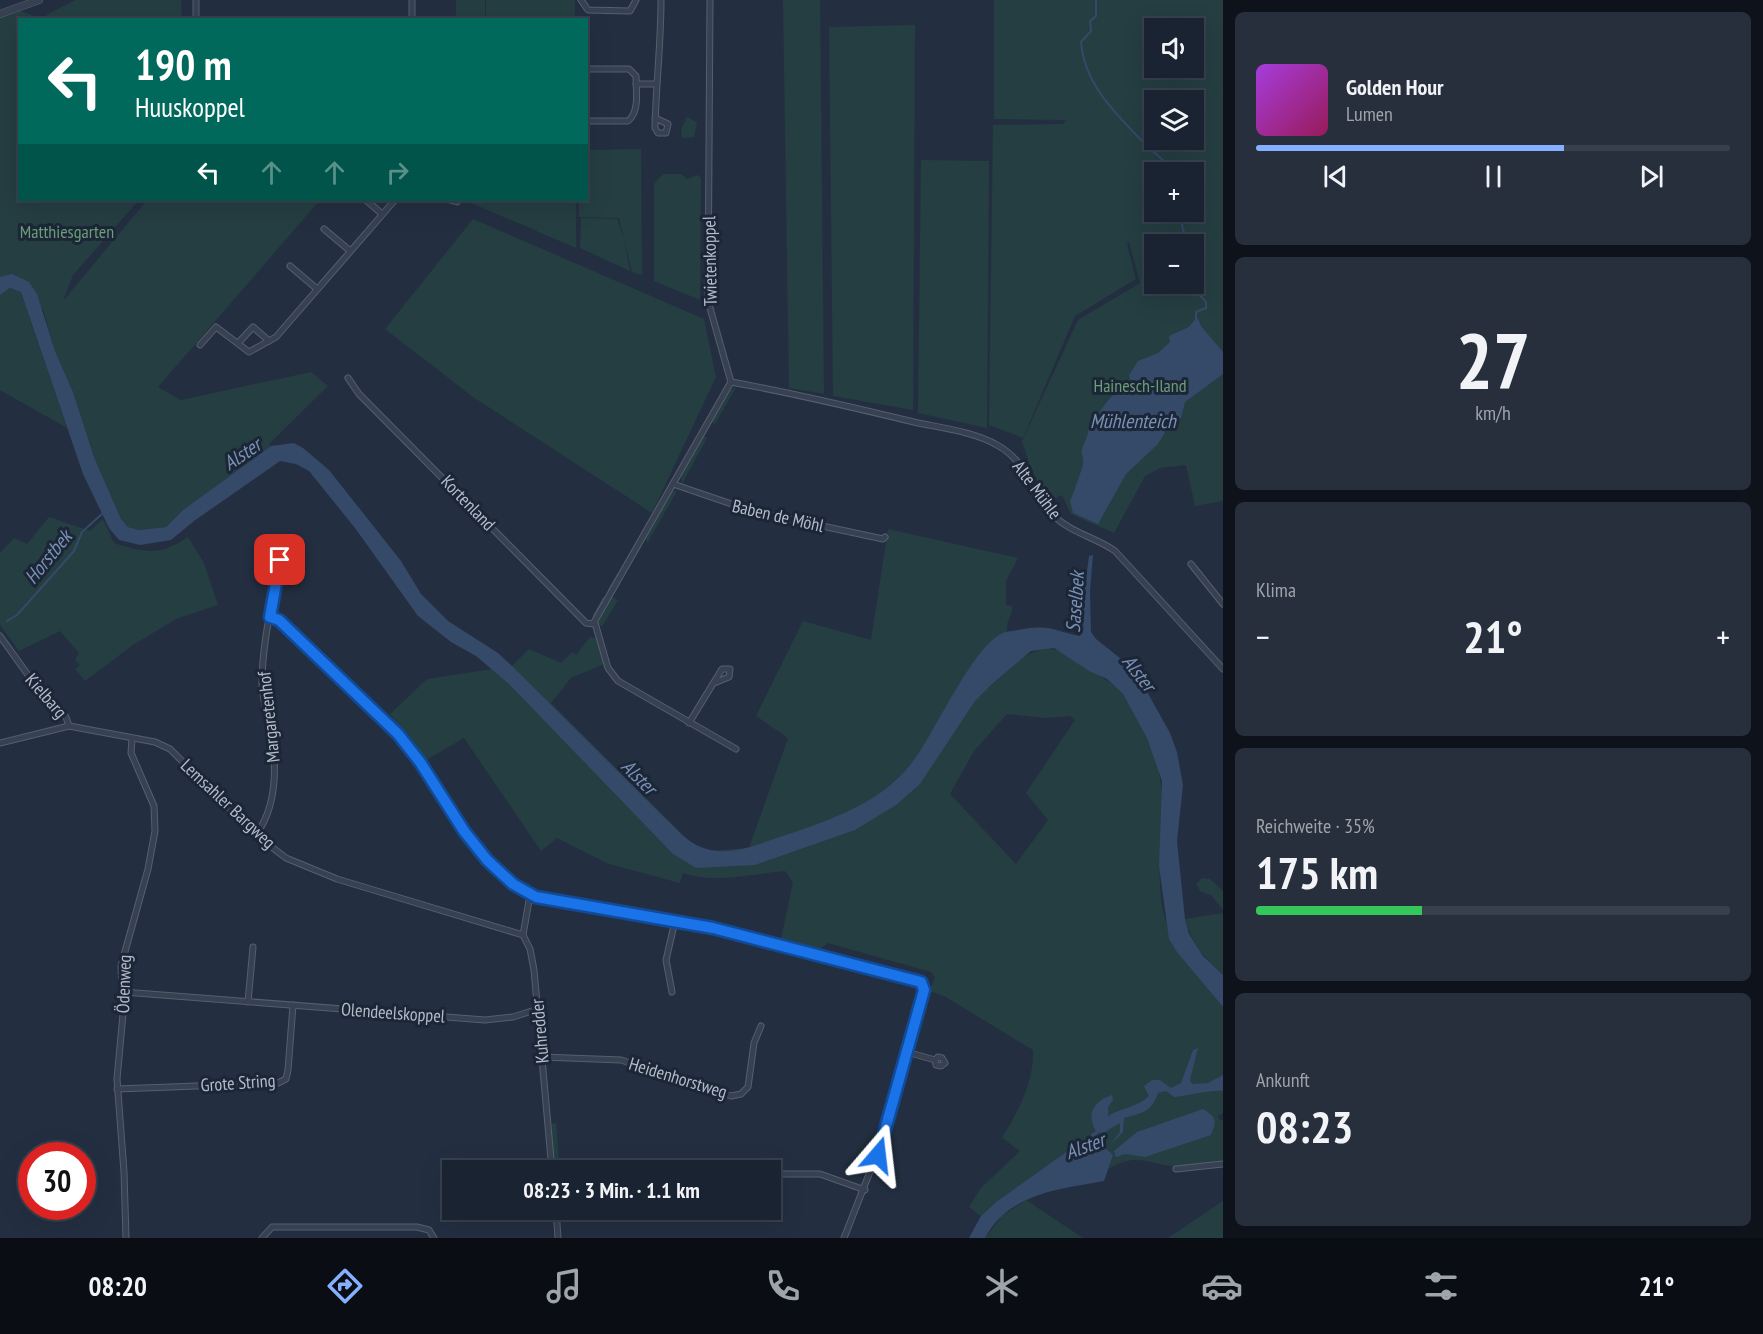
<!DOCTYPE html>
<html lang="de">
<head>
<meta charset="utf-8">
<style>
  body { margin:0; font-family:"PT Sans Narrow",sans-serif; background:#272f3d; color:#f1f3f6; height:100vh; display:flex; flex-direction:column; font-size:22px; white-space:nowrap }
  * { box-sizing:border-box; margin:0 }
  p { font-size:20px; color:#9fa4ab }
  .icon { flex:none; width:33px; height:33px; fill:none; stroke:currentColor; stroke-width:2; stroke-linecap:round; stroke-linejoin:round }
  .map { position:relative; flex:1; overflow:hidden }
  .panel { display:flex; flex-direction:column; gap:12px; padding:12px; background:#0e131b; width:540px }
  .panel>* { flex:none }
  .top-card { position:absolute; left:18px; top:18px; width:570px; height:183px; border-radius:0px; box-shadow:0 6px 24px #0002,0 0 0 2px #38404d; background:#00695c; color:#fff; overflow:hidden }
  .buttons { position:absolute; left:1144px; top:18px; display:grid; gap:12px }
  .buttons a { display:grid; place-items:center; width:60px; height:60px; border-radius:0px; background:#1a2331; box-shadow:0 6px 24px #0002,0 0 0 2px #38404d; font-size:30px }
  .speed { position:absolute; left:18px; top:1142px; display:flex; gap:12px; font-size:30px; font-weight:700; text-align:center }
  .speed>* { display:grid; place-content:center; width:78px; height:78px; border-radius:50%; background:#1a2331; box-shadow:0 6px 24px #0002,0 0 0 2px #38404d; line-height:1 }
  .speed .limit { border:9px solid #d22; background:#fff; color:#111 }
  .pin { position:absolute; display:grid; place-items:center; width:51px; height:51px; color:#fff; margin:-26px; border-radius:12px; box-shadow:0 3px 9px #0006 }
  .me { position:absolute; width:66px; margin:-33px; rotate:17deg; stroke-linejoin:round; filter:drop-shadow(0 0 4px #0008) }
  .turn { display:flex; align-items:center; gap:21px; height:126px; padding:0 18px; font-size:27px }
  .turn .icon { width:78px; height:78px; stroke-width:2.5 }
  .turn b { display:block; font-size:42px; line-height:51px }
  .lanes { display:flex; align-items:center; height:57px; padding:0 18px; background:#0003; justify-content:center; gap:30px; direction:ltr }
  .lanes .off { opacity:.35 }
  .big { font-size:45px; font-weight:800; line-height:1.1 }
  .panel .card { flex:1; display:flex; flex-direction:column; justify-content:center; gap:9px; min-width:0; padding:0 21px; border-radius:9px; background:#272f3d }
  .panel .dial { align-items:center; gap:0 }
  .dial b { font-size:78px; line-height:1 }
  .song { display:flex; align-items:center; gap:18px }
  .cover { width:72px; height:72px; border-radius:9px; background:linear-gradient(135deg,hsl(280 70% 55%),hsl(330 70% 35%)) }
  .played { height:6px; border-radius:3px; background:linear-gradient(90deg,#85b0ff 65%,#38404d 65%) }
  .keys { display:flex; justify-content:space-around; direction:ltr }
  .heat { display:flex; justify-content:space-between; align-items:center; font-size:33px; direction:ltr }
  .charge { height:9px; border-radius:4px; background:linear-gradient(90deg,#34c759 35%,#38404d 0) }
  .trip { position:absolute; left:442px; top:1160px; width:339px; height:60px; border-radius:0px; background:#1a2331; box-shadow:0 6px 24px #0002,0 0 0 2px #38404d; font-weight:800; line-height:60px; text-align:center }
  .tab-bar { display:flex; height:96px; justify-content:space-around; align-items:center; background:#0a0e14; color:#9fa4ab }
  .tab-bar .icon { width:42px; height:42px }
  .tab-bar .selected { color:#85b0ff }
  .tab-bar b { font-size:27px; color:#f1f3f6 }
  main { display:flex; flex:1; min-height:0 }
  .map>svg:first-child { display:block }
  .green { fill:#253e42; fill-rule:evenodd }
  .water { fill:#354969 }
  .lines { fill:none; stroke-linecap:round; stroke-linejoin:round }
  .stream { stroke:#354969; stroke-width:2 }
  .minor-casing { stroke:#555f6e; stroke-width:7 }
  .tertiary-casing { stroke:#555f6e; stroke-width:8 }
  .minor { stroke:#374151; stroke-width:5 }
  .tertiary { stroke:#374151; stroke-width:7 }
  .route-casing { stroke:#114b97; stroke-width:15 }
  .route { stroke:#1a73e8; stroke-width:10 }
  .labels { text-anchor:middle; stroke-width:6; stroke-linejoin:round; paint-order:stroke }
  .park-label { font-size:18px; fill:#699e77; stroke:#1c2636 }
  .street-label { font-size:18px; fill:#b4bccb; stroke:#1c2636 }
  .water-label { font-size:20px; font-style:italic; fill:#7991b5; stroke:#1c2636 }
</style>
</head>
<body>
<main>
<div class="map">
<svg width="1223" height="1238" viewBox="0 0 1223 1238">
  <rect width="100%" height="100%" fill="#232f41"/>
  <g class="green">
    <path d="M75 0H181L182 19 56 20 46 15Z"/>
    <rect x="456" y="0" width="29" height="19"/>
    <rect x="486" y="0" width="89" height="19"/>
    <path d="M783 0H820L824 394 789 388Z"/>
    <path d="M994 0H1223V501L1195 506 1186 465 1160 468 1145 476 1114 533 1071 514 1062 495 1048 502 1030 466 1022 441 1078 320 1140 283 1129 242 1127 244 1136 279 1075 316 1023 438 989 425 993 125 1063 124 1066 120 994 119ZM1155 28H1194V68H1155ZM1155 100H1194V140H1155ZM1155 172H1194V212H1155ZM1155 244H1194V284H1155Z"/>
    <path d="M19 10 41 19 20 20V200H139L73 275 63 301 147 200H320L158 387 181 400 311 372 328 386 269 444 271 446 183 510 166 527 139 530 128 527 121 519 94 457 73 392 55 351 43 309 0 277V17Z"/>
    <path d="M915 25 913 410 833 396 829 27Z"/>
    <path d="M687 117 697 122 694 137 682 138 681 129Z"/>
    <path d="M641 149 642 275 632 272 619 218 579 217V200H586L587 150Z"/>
    <path d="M921 160 989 161 987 428 918 413Z"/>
    <path d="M663 174H681L687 179 698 175 701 178 700 300 654 281V184Z"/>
    <path d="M464 200H576V248Z"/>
    <path d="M581 218 617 219 624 239 630 271 580 248Z"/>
    <path d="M473 219 704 319 716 377 652 513 473 397 385 329Z"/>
    <path d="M10 288 21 292 67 428 0 390V295Z"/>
    <path d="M736 387 715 424 712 422 730 391Z"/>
    <path d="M704 436 707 438 682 484 681 475Z"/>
    <path d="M673 491H677L648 542 644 539Z"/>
    <path d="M49 517 90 531 103 519 114 543C145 553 160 556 188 537L204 563 218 605 176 619 133 645 85 681 75 669 80 665 75 660 79 653 60 631 19 651 0 625V553L14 538 27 544Z"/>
    <path d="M888 529 1018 558 1006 581V605L1012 606C1013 614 1008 618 1007 626 1006 636 1015 650 1019 659 1052 642 1058 648 1088 668 1099 676 1110 681 1121 692 1141 713 1162 767 1162 796 1163 836 1155 876 1164 915 1169 937 1207 989 1223 1007V1113L1218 1116 1220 1120H1223V1161C1209 1165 1191 1169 1176 1167 1149 1164 1135 1152 1109 1169L1111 1159 1061 1157 996 1202 981 1216 969 1207 981 1188 1020 1151 1002 1138C1018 1111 1034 1083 1033 1050L944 996 929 991 935 978 931 972 828 943 820 949 781 939 793 882 785 871C752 874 714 884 683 873L680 883 609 864 557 838 541 851 464 738 426 760 390 714 427 679 512 666 529 649 561 663 572 652 576 655 590 637 596 638 604 664 571 678 551 703 694 846 707 851 749 848 788 738 756 716 803 621 871 640ZM1007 714 1047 718 1070 716 1075 720 1026 793 1048 820 1016 864 950 794 974 751Z"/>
    <path d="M612 597 618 600 603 625 599 626 598 621Z"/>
    <path d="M1202 878 1210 879 1223 891V910L1211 895 1201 892 1196 884Z"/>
    <path d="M1223 913V975C1205 958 1191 943 1185 919Z"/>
    <path d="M541 1020H546L550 1054 544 1047Z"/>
    <path d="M556 1123 559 1160H554L551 1124Z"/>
    <path d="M1026 1200 1083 1238H985L1002 1216Z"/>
    <path d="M1223 1201V1238H1168Z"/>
  </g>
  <g class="water">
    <path d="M12 274 29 282 37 294 55 351 73 392 94 457 121 519 128 527 139 530 166 527 183 510 271 446 294 443 303 448 329 470 401 561 421 594 448 621 498 653 512 666 681 834C710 861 740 851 774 839 823 822 877 807 911 764 934 735 971 649 1001 634 1006 631 1013 631 1018 630 1050 624 1051 630 1080 636 1079 609 1086 583 1089 556L1093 555 1090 591 1091 632 1096 639 1135 670 1170 733 1177 752 1183 785 1177 841 1185 919 1189 934 1203 956 1223 975V1007L1177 952 1169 939 1159 866 1162 781 1147 738 1123 694 1107 679 1089 671 1054 648 1031 651 993 683 975 701 920 784 896 805 855 830 755 865 696 868 673 854 509 684 476 656 451 642 418 616 355 528 309 471 296 464 280 461 194 521 171 540 140 545 119 540 109 528 83 474 21 292 10 288 0 295V277Z"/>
    <path d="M1197 317 1201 326 1223 352V374L1185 402 1181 418 1167 429 1158 444 1126 474 1098 524 1073 513 1070 501C1072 498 1082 469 1083 464 1084 459 1081 454 1082 450 1084 441 1090 435 1088 426 1103 414 1105 393 1128 388L1131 383 1129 375 1138 361 1158 353 1170 342 1169 336 1189 327Z"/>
    <path d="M1198 1048 1190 1080 1192 1084 1208 1083 1223 1075V1091C1216 1089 1184 1096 1174 1097L1166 1091 1158 1093C1152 1112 1142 1113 1124 1118L1123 1132 1110 1145 1120 1132V1123L1105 1132 1098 1133 1094 1138 1113 1155 1104 1181C1060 1189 1009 1193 985 1238H969L981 1216 996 1202 1096 1131C1086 1115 1093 1101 1112 1095L1113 1100 1108 1107V1116C1121 1108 1138 1107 1149 1096L1144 1086 1152 1080H1160L1171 1088 1181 1083 1193 1050Z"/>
    <path d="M1203 1109C1217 1118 1217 1120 1211 1135L1145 1157 1125 1154 1116 1157 1114 1151 1137 1132Z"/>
  </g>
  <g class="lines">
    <g class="stream">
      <path d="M1096 0V16L1090 21 1091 31 1081 42C1084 85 1118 116 1147 146 1159 158 1162 156 1172 172"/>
      <path d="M1180 212 1183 230 1189 244"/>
      <path d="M1194 284 1196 291 1206 302V308L1196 312V319"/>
      <path d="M609 590 619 573"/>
      <path d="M594 616 604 598"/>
      <path d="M7 621 17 615 74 551 82 532 103 513"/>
    </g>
    <defs>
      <g id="minor">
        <path d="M581 0 588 10 630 11 636 0"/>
        <path d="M196 20V0"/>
        <path d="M412 20V0"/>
        <path d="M586 69H629L636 76C636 90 640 112 628 121H586"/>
        <path d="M636 84H655"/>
        <path d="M655 118 668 124 666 133H658L655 128C656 84 661 44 661 0"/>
        <path d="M366 200 382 214"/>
        <path d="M450 200 457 202"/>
        <path d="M324 229 349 250"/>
        <path d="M290 266 317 289"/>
        <path d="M239 342 253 327 269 341"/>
        <path d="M200 345 216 327 249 352 276 337 395 200"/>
        <path d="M348 378 359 394 586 623 593 624 731 382 708 301 710 0"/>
        <path d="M731 382C794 393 856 408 918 423 943 428 975 432 997 445 1028 462 1031 492 1053 515 1071 533 1095 537 1115 551L1223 669"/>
        <path d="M673 484 752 511 883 539 885 537"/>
        <path d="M1191 564 1223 604"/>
        <path d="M270 617 279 620 398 734 464 831 487 860 513 884 536 897 713 928 921 982 924 990 882 1141 844 1238"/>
        <path d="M595 623 608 668 618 681 736 749"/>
        <path d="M0 636 41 693 66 717 69 726"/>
        <path d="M689 723 722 669H730L729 677 714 683"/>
        <path d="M0 743 69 726 155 742 170 749 256 835 286 858 337 879 523 935"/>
        <path d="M256 835C279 803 277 761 269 724 267 711 262 696 262 683 262 642 273 600 280 560"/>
        <path d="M530 895 523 935 530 949 534 970 552 1170"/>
        <path d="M123 992 485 1020 513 1017 538 1009"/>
        <path d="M672 992 666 960 675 921"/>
        <path d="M248 1002 253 947"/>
        <path d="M907 1052 935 1060 936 1065 941 1066 945 1063 942 1058 938 1057 935 1060"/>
        <path d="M542 1057 621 1060 731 1096 741 1094 748 1087 754 1043 761 1026"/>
        <path d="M117 1089 278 1083 286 1079 288 1070 293 1005"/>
        <path d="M1176 1169 1223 1164"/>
        <path d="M771 1174H820L865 1190"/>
        <path d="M771 1183 780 1174"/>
        <path d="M556 1209 558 1238"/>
        <path d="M126 1238 124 1172 117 1079 123 1014 121 966 148 869 155 831 154 806 131 753 132 739"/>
        <path d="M262 1238 272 1227H417L429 1230 434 1238"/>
      </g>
      <path id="tertiary" d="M0 14 39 0"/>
    </defs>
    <use href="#minor" class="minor-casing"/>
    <use href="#tertiary" class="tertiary-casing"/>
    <use href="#minor" class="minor"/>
    <use href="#tertiary" class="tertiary"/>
  </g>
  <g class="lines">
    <defs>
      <path id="route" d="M280 560 270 617 279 620 398 734 420 762 464 831 487 860 513 884 536 897 713 928 921 982 924 990 878 1155"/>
    </defs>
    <use href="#route" class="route-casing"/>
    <use href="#route" class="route"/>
  </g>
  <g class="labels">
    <g class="park-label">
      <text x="67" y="238">Matthiesgarten</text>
      <text x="1140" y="392">Hainesch-Iland</text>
    </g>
    <g class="street-label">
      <text transform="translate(710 261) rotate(-91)" y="6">Twietenkoppel</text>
      <text transform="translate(1037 490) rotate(53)" y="6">Alte Mühle</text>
      <text transform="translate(468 503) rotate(46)" y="6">Kortenland</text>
      <text transform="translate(778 516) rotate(13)" y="6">Baben de Möhl</text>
      <text transform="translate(46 696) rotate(49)" y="6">Kielbarg</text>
      <text transform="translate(269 717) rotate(-96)" y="6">Margaretenhof</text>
      <text transform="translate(228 804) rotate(43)" y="6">Lemsahler Bargweg</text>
      <text transform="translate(124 984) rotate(-88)" y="6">Ödenweg</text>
      <text transform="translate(393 1013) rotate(4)" y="6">Olendeelskoppel</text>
      <text transform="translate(540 1031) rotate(-95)" y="6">Kuhredder</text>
      <text transform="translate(678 1078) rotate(17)" y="6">Heidenhorstweg</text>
      <text transform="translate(238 1083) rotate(-4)" y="6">Grote String</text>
    </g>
    <g class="water-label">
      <text x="1133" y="428">Mühlenteich</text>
      <text transform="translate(242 454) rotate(-34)" y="7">Alster</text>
      <text transform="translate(48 557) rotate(-51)" y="7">Horstbek</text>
      <text transform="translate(1075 602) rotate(-86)" y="7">Saselbek</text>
      <text transform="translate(1139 673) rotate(52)" y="7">Alster</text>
      <text transform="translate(639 777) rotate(45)" y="7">Alster</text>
      <text transform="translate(1085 1146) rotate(-20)" y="7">Alster</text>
    </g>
  </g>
</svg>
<div class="buttons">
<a><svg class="icon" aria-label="sound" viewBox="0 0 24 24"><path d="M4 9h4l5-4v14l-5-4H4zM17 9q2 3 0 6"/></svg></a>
<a><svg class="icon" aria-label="layers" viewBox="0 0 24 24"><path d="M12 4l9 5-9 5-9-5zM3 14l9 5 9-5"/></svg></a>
<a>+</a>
<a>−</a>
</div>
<div class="speed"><div class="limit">30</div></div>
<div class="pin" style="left:280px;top:560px;background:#d93025"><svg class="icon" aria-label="arrive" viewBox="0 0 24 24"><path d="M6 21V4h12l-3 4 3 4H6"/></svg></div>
<svg class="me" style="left:878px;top:1155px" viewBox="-20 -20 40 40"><path d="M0-17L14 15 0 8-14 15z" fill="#1a73e8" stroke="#fff" stroke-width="4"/></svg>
<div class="trip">08:23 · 3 Min. · 1.1 km</div>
<div class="top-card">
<div class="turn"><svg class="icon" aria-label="left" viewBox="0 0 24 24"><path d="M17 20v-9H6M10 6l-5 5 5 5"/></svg><div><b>190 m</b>Huuskoppel</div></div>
<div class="lanes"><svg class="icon" aria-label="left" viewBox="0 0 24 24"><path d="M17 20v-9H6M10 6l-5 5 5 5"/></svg><svg class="icon off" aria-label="ahead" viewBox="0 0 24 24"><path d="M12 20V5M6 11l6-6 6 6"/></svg><svg class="icon off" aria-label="ahead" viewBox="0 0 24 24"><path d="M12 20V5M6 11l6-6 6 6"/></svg><svg class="icon off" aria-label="right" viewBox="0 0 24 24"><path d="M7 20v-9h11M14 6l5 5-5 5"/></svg></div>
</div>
</div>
<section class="panel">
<div class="card">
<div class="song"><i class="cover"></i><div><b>Golden Hour</b><p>Lumen</p></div></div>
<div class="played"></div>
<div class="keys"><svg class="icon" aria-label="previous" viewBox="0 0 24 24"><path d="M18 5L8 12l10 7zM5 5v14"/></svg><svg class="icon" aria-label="pause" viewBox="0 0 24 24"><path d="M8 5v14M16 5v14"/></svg><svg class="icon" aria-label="next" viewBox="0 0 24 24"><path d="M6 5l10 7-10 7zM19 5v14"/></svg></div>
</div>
<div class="card dial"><b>27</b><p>km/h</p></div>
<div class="card"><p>Klima</p>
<div class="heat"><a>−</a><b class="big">21°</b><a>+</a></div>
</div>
<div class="card"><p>Reichweite · 35%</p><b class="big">175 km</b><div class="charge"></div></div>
<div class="card"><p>Ankunft</p><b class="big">08:23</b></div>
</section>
</main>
<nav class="tab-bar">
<b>08:20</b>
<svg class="icon selected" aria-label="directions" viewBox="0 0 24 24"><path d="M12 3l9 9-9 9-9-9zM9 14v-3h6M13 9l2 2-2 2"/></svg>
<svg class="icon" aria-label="music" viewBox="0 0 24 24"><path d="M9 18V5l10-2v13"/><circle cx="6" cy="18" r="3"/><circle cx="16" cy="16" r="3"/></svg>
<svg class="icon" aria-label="phone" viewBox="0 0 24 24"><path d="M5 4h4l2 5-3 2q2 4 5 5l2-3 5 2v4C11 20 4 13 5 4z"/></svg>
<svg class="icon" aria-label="climate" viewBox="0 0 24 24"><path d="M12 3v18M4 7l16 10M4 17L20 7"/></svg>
<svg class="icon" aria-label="car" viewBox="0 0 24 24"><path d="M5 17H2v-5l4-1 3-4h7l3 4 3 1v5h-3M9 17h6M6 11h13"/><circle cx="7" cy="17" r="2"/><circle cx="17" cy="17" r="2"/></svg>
<svg class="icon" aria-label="filters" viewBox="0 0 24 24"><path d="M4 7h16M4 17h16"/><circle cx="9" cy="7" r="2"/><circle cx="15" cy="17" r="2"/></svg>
<b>21°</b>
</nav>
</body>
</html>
